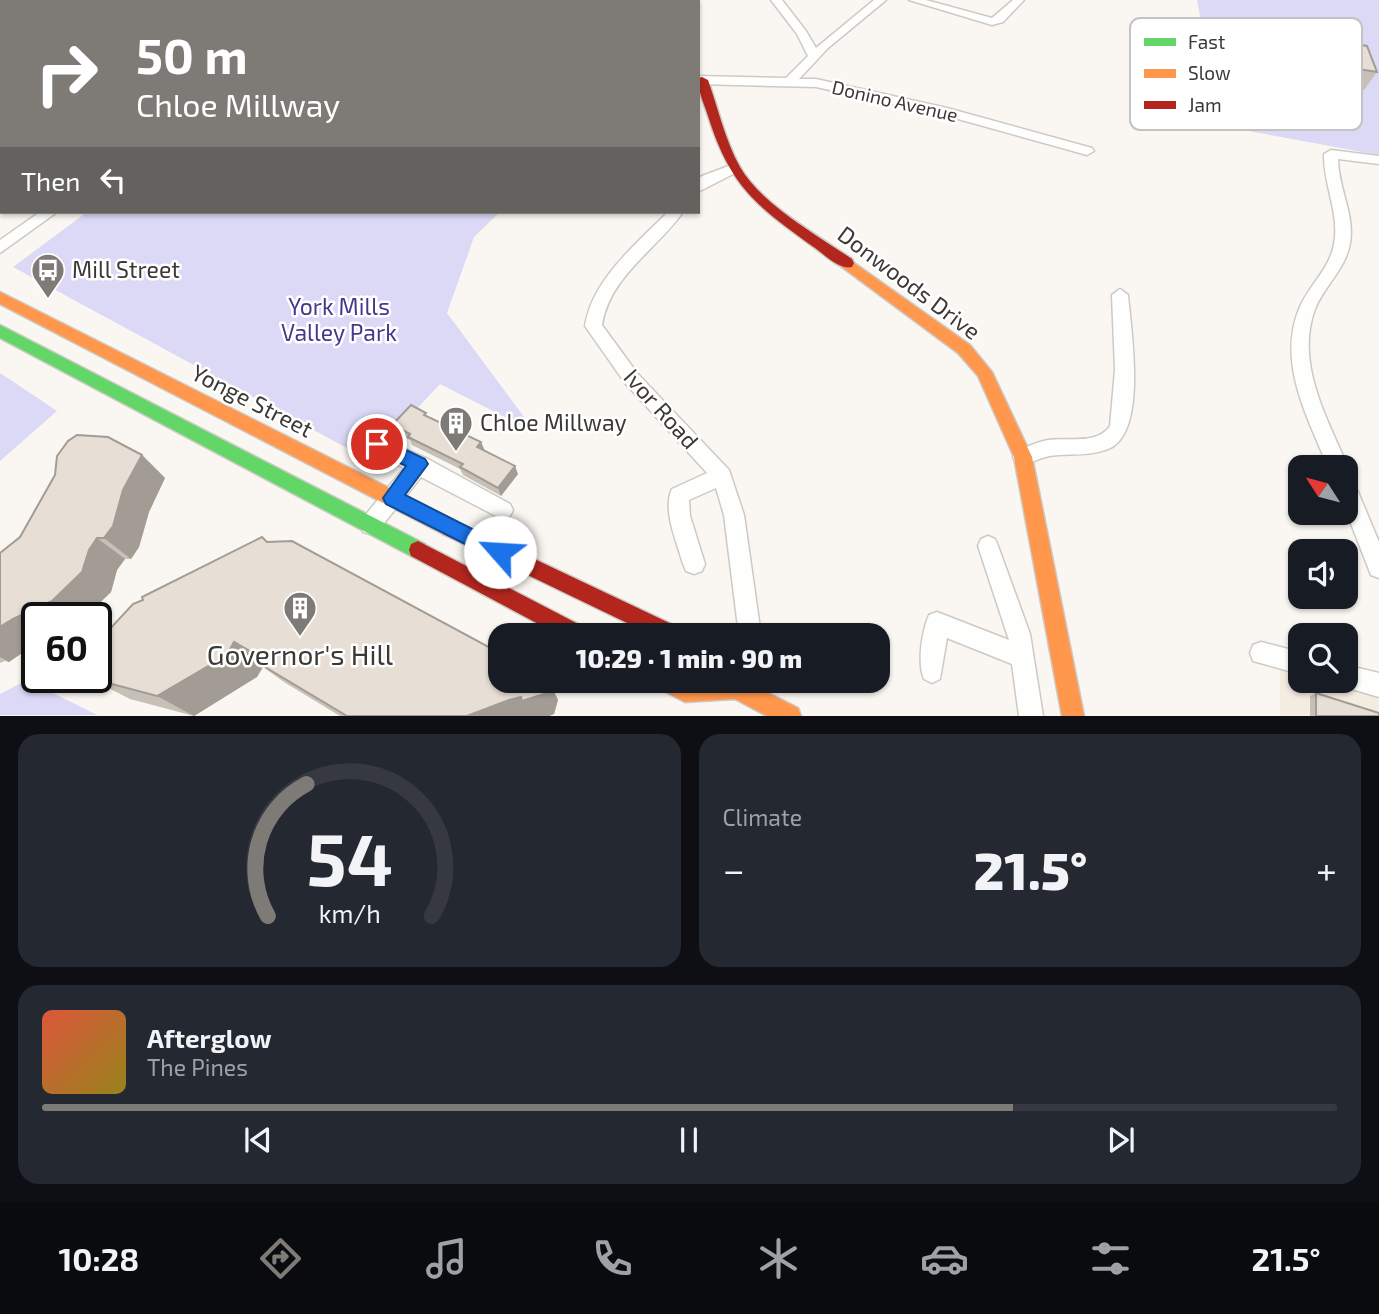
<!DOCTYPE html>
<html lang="en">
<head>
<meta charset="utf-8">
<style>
  body { margin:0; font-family:"Exo 2",sans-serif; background:#242831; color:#f1f3f6; height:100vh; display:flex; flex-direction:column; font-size:26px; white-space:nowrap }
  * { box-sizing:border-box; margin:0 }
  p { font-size:23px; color:#9ea1a6 }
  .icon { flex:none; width:38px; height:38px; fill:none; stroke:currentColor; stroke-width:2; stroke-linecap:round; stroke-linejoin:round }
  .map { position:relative; height:716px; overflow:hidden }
  .panel { display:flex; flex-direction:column; gap:18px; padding:18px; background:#0d0f14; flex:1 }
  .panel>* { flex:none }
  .top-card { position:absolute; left:0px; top:0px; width:700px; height:214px; box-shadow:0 2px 5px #0004; background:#7e7b77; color:#fff; overflow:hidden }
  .needle { width:46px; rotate:306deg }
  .fabs { position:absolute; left:1288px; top:455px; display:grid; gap:14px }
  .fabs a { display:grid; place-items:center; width:70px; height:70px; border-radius:14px; background:#171b24; box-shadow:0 2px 5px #0004; font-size:35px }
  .speed { position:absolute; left:21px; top:602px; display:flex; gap:14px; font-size:35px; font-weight:700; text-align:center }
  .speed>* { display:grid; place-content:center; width:91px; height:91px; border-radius:50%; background:#171b24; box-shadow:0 2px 5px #0004; line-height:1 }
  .speed .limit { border:4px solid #111; border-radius:10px; background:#fff; color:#111 }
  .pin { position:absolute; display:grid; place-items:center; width:60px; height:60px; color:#fff; margin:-30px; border:4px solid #fff; border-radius:50%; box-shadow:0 2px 7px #0007 }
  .me { position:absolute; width:77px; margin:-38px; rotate:296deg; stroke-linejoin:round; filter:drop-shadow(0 0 5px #0008) }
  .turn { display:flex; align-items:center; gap:24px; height:147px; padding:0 21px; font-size:32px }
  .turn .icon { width:91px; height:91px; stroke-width:2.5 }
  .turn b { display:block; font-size:49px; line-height:60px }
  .then { display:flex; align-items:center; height:66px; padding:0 21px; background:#0003; gap:14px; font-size:26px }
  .big { font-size:52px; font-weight:800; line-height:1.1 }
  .panel .tile { flex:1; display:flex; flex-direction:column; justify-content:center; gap:10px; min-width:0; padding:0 24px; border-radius:21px; background:#242831 }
  .panel .dial { align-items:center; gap:0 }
  .dial svg { height:182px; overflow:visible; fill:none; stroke:#363941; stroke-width:7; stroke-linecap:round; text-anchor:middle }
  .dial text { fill:#f1f3f6; stroke:none }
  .song { display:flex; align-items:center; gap:21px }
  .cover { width:84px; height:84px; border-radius:10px; background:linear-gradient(135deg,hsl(10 70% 55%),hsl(50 70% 35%)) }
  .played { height:7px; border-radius:4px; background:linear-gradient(90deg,#7e7b77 75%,#363941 75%) }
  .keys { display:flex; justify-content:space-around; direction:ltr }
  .heat { display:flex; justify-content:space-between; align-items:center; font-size:38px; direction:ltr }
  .panel .tiles { flex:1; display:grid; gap:18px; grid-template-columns:1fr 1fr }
  .tile:last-child { grid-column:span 2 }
  .trip { position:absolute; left:488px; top:623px; width:402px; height:70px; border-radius:21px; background:#171b24; box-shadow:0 2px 5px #0004; font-weight:800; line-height:70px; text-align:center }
  .menu { display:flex; height:112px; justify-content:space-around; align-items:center; background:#090b0e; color:#9ea1a6 }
  .menu .icon { width:49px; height:49px }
  .menu .on { color:#7e7b77 }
  .menu b { font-size:32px; color:#f1f3f6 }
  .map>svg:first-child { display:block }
  .built { fill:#f5ece1 }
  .green { fill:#dbd9f6 }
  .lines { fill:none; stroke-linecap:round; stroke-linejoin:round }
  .river { fill:#bebbec; fill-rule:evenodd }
  .street-casing { stroke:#cdcac6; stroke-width:3 }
  .fast-casing { stroke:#cdcac6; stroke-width:3 }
  .slow-casing { stroke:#cdcac6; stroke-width:3 }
  .jam-casing { stroke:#cdcac6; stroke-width:3 }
  .street { fill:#fefefd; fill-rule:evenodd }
  .fast { fill:#63d668; fill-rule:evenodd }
  .slow { fill:#ff974d; fill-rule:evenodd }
  .jam { fill:#b3261e; fill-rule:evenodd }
  .wall { fill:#c7c0b7 }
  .shaded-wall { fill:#a29c95 }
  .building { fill:#e7dfd5; stroke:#a29c95; stroke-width:2 }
  .route { fill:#1a73e8; stroke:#114b97; stroke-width:2 }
  .labels { text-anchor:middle; stroke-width:5; stroke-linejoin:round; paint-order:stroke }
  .far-street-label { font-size:19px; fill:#3c3835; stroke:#fff }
  .poi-label { font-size:23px; fill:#3c3835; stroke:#fff; text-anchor:start }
  .street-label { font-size:23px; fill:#3c3835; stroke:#fff }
  .park-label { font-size:23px; fill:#45388c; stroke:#fff }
  .near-poi-label { font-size:28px; fill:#3c3835; stroke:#fff }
  .key { fill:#fff; stroke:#c4c3c2; stroke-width:2 }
  .key-label { font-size:19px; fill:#3c3835 }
</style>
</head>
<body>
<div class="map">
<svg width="1379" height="716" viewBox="0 0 1379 716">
  <rect width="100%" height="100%" fill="#faf7f2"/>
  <path class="built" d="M1280 668 1300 673V681H1328L1379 695V715L1280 716Z"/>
  <g class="green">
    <path d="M1197 0H1379V155L1221 126Z"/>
    <path d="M87 212H500L474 237 447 313 536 433 440 384 369 460 13 267Z"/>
    <path d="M0 373 57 411 0 461Z"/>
    <path d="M27 680 97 715H0V694Z"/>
  </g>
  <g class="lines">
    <g class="river">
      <path d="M491 0H512L490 2Z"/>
      <rect x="0" y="40" width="2" height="12"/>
    </g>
    <defs>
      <g id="street">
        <path d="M195 0H208L209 2H196Z"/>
        <path d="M355 0H366L354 2Z"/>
        <path d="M771 0H782L806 31 816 48 874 0H886L828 48 799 79H816L947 108 1092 148 1094 151 1087 155 940 114 816 87 698 84V76L786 78 808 56 797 34Z"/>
        <path d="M909 0H926L992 18 1013 0H1024L1003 22 992 25Z"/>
        <path d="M1331 150 1379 156V164L1338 159C1338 188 1355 214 1350 243 1346 269 1324 286 1315 309 1295 363 1327 418 1348 467L1346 471V467H1328C1308 418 1277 363 1299 309 1308 286 1330 269 1334 244 1340 214 1323 184 1324 154Z"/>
        <path d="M734 164 741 168 739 171 698 192V179L702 176Z"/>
        <path d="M40 212H57L0 253V240Z"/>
        <path d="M668 212H683C657 249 609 277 602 325L637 373 729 470 744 515 761 635H739L724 515 716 488 689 500 690 516 705 564 702 571 694 574 686 571 683 564C677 542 662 510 672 489L707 473 625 383 585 326C592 280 636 244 668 212Z"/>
        <path d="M1120 289 1128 295C1131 330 1148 434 1108 449 1088 457 1069 453 1049 456 1040 458 1031 463 1023 465L1016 463 1013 457 1016 451C1027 447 1037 442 1048 440 1068 437 1097 445 1110 426L1115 370 1112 295Z"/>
        <path d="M377 436 426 458 510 504 513 510 510 516 503 519 496 516 421 477 377 532 370 534 363 532 360 525 363 518 404 468 370 450 367 444 370 438Z"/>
        <path d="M1346 477 1353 480 1379 542V578L1371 575 1346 511Z"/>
        <path d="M988 536 995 539 998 546 1030 634 1043 716H1019L1012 664 947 638 940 679 932 683 924 679C917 663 922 631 929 615L937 612 1009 640 978 546 981 539Z"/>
        <path d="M1261 642 1300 652V674L1253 661 1250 653 1253 645Z"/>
        <path d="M1346 665 1379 673V697L1338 685 1336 681H1346Z"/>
      </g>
      <path id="fast" d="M0 325 425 544 427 550 425 556 418 559 411 556 0 338Z"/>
      <g id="slow">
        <path d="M847 258 970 345 992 372 1032 457 1084 716H1062L1014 457 978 376 958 353 842 267 840 263Z"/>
        <path d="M0 292 457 522 459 528 457 534 450 537 443 534 0 304Z"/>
        <path d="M655 681H745L798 708 801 716H767L735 699 685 702 658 688Z"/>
      </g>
      <g id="jam">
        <path d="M702 77 708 80C718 108 725 140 740 167 761 204 817 235 852 259L854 263 852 267C839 270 825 255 815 248 758 207 731 188 709 119 705 106 698 92 698 78Z"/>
        <path d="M450 519 680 628 683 635H652L443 534 441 528 443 522Z"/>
        <path d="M418 541 586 628 589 635H559L411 556 409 550 411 544Z"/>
      </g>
    </defs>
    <use href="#street" class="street-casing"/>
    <use href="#fast" class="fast-casing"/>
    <use href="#slow" class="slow-casing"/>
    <use href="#jam" class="jam-casing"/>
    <use href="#street" class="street"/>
    <use href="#fast" class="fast"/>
    <use href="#slow" class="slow"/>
    <use href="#jam" class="jam"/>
  </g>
  <g class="wall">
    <path d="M1256 23 1300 34 1377 72 1364 90 1254 72 1233 65 1230 45 1240 27 1253 29Z"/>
    <path d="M428 417 485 451 518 474 501 496 463 475 460 469 412 445 410 440 397 434 392 425Z"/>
    <path d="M142 455 165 478 149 512 139 547 131 559H125L117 570 111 592 84 618H37L9 662 5 661 0 663V553Z"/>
    <path d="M267 542 500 681H549L558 700 554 714 549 716H340L284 682 263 667 257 677 194 716 130 699 89 678Z"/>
    <path d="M1316 693 1379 716H1310V696Z"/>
  </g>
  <g class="shaded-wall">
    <path d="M481 442 485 451 477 447Z"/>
    <path d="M142 455 165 478 149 512 139 547 131 559 104 538 123 490Z"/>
    <path d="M515 466 518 474 501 496 498 488Z"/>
    <path d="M97 538 125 559 117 570 111 592 84 618H37V643L9 662 0 657V627Z"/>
    <path d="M234 642 264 664 255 661 263 667 257 677 194 716 157 696Z"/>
    <path d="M548 681H549L558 700 554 714 549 716H467Z"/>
  </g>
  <g class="building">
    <path d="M1256 23 1298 29 1300 34 1367 46 1377 72 1265 54 1244 47 1240 27 1257 29Z"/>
    <path d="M411 405 426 413 424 415 481 442 477 447 515 466 498 488 460 467 463 464 408 437 410 434 392 425Z"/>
    <path d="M77 435 108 437 142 455 123 490 113 526 104 538H97L89 550 82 572 52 601 13 619 0 627V553L20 537 55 475 57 456 68 441Z"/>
    <path d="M262 537 267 542 292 541 500 653V681H548L544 694 522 701 521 697 509 700 467 716H347L255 661V654L234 642 227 655 157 696 89 678 90 677H96V668L99 665 96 649 105 634 133 604 143 600 142 597Z"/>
    <path d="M1316 693 1379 713V716H1316Z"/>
  </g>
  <path class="route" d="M377 436 425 459 428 464 405 495 506 546 509 552 506 558 500 561 493 558 386 504 383 498 406 466 371 449 369 444Z"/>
  <defs>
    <symbol id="bus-pin" viewBox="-11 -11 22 30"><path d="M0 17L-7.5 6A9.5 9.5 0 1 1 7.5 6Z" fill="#7e7b77" stroke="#fff"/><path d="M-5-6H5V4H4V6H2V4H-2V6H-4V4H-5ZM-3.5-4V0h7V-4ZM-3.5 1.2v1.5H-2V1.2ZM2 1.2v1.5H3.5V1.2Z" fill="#fff"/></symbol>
    <symbol id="building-pin" viewBox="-11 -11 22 30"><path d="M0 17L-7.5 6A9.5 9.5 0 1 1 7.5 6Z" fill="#7e7b77" stroke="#fff"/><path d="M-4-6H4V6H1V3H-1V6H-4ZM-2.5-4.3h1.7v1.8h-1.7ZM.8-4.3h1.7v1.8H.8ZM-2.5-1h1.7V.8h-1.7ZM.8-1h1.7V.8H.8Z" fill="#fff"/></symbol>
  </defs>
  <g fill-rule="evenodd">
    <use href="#bus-pin" x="29" y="251" width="38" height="52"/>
    <use href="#building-pin" x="437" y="404" width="38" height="52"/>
    <use href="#building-pin" x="281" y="589" width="38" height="52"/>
  </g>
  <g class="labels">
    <g class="far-street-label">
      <text transform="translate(895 101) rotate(13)" y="7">Donino Avenue</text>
    </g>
    <g class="poi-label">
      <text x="72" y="278">Mill Street</text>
      <text x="480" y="431">Chloe Millway</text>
    </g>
    <g class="street-label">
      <text transform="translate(909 283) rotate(37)" y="8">Donwoods Drive</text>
      <text transform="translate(252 401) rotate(27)" y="8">Yonge Street</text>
      <text transform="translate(661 409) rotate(48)" y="8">Ivor Road</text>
    </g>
    <g class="park-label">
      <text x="339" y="315">York Mills<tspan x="339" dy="26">Valley Park</tspan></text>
    </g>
    <g class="near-poi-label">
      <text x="300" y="665">Governor's Hill</text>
    </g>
  </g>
  <rect x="1130" y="18" width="232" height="112" rx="10" class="key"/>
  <rect x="1144" y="38" width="32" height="8" fill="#63d668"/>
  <rect x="1144" y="69" width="32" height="9" fill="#ff974d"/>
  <rect x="1144" y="101" width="32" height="8" fill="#b3261e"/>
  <g class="key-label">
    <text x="1188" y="49">Fast</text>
    <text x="1188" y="80">Slow</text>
    <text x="1188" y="112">Jam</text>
  </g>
</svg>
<div class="fabs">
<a><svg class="needle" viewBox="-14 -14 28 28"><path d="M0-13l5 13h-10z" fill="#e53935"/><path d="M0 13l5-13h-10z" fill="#9ea1a6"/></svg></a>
<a><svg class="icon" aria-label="sound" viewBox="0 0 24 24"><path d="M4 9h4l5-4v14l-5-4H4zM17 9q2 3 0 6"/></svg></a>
<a><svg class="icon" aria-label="search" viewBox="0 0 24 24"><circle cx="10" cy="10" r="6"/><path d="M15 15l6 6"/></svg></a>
</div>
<div class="speed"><div class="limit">60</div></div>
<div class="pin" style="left:377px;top:444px;background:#d93025"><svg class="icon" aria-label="arrive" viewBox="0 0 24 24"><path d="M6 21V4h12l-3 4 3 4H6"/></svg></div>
<svg class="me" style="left:500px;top:552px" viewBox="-20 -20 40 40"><circle r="19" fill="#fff"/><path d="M0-13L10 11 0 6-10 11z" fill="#1a73e8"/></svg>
<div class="trip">10:29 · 1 min · 90 m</div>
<div class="top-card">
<div class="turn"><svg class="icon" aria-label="right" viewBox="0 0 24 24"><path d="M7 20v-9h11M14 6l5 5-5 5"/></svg><div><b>50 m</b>Chloe Millway</div></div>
<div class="then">Then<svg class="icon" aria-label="left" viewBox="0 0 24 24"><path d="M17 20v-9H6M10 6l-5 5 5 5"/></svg></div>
</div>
</div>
<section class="panel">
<div class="tiles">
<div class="tile dial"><svg viewBox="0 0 100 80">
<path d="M14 69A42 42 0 1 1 86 69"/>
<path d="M14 69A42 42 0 0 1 31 11" stroke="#7e7b77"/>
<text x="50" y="56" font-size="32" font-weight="700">54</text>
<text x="50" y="72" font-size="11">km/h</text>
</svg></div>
<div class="tile"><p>Climate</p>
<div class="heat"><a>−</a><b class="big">21.5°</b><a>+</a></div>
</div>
<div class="tile">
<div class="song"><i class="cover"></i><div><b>Afterglow</b><p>The Pines</p></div></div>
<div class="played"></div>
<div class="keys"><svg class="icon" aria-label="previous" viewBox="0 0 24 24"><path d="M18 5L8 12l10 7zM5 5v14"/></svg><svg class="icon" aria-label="pause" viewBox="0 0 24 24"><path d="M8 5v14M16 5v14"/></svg><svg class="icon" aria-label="next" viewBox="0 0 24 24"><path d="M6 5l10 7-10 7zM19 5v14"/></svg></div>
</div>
</div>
</section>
<nav class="menu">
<b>10:28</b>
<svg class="icon on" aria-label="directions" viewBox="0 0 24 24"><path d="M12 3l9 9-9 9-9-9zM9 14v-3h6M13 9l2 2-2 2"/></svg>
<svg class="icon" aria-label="music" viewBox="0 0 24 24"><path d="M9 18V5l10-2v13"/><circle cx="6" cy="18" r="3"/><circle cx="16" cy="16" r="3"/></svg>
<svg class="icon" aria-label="phone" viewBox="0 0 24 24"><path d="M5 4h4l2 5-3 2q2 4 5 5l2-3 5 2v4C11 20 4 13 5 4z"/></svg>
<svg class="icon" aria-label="climate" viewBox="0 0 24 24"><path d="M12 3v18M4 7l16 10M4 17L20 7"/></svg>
<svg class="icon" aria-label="car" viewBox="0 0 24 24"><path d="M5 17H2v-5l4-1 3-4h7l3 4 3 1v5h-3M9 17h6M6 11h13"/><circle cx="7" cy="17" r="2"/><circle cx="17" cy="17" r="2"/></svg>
<svg class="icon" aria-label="filters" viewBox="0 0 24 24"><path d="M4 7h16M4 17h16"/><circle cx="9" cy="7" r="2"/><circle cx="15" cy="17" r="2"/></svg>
<b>21.5°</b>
</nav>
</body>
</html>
